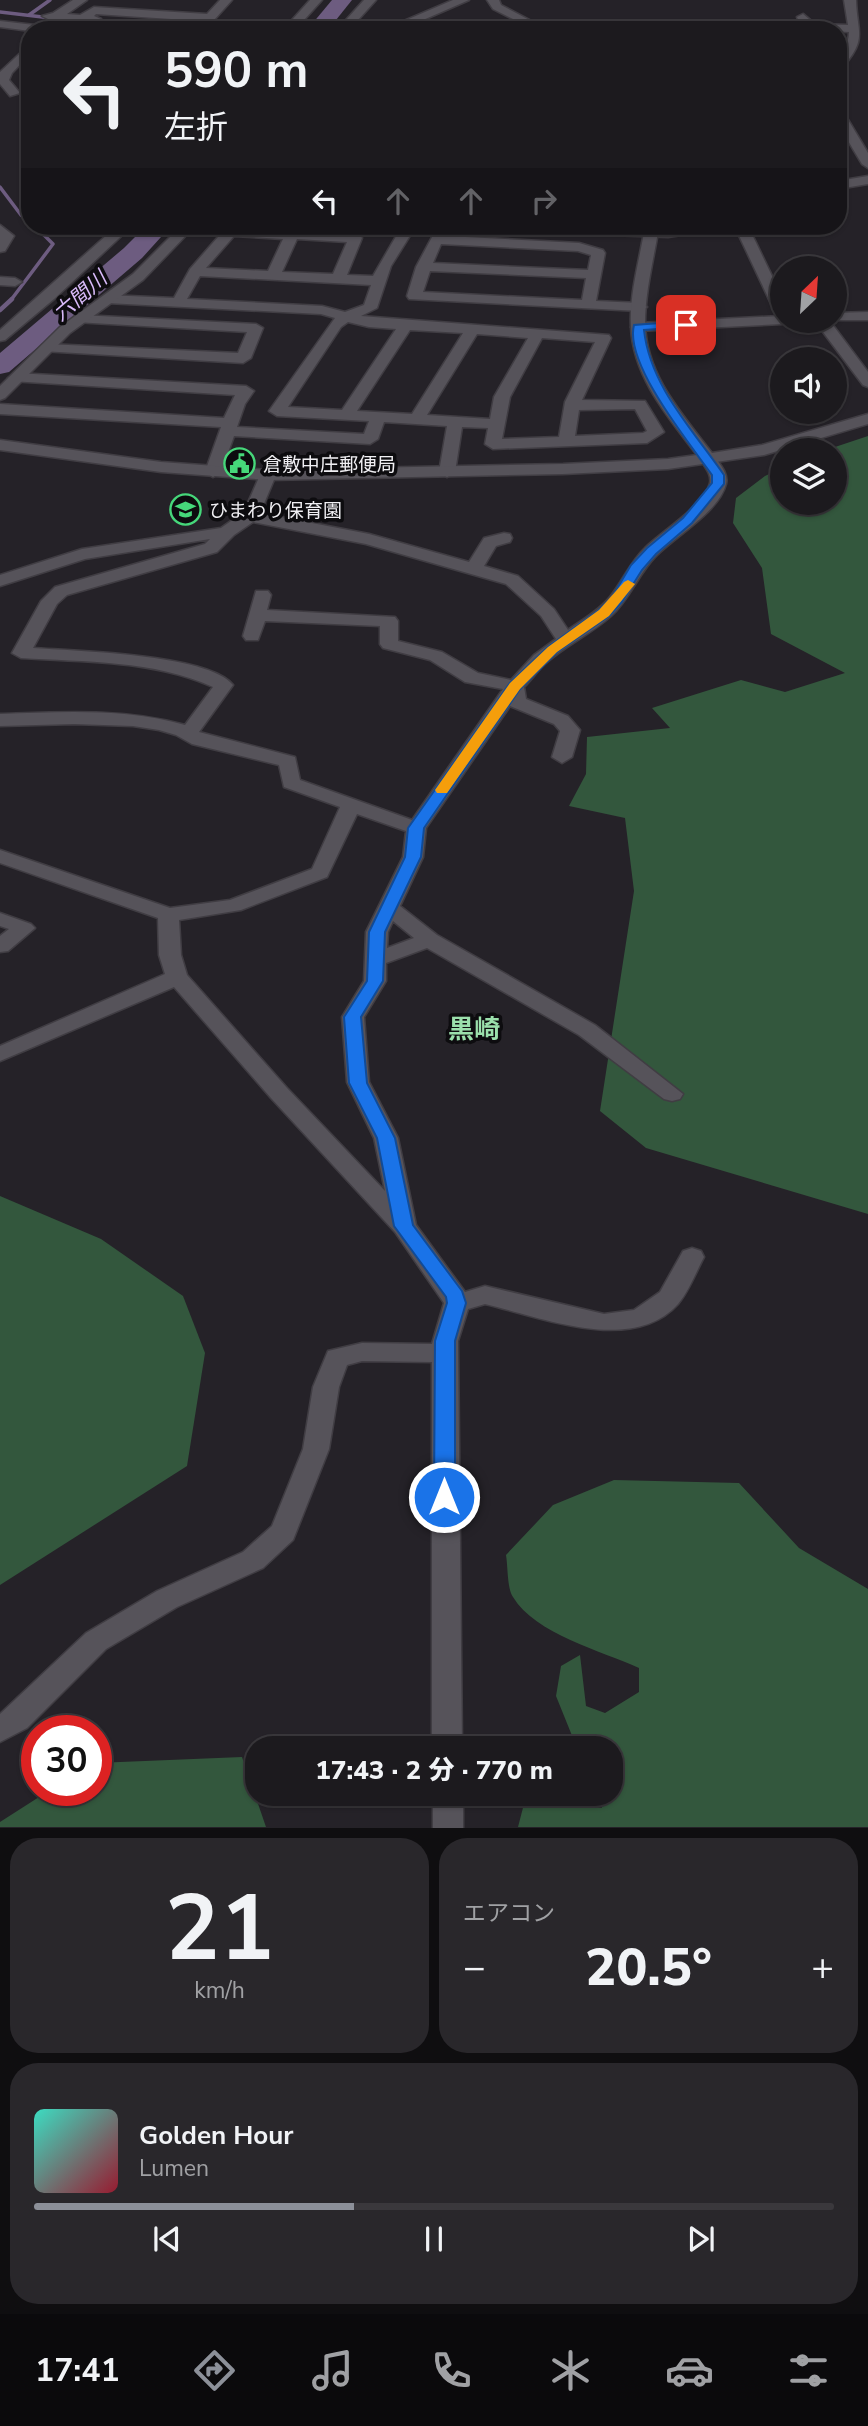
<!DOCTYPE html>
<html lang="ja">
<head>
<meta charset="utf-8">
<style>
  body { margin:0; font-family:"Nunito Sans","Noto Sans JP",sans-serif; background:#29272b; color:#f1f3f6; height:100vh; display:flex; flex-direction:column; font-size:26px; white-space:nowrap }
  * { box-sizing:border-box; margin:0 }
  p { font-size:23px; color:#a0a1a4 }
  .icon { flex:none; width:38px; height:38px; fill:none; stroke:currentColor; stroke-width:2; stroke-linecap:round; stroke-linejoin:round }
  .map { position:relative; height:1828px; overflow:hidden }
  .panel { display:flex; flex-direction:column; gap:10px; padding:10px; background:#0f0e10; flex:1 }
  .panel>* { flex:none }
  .top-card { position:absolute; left:21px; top:21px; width:826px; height:214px; border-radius:28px; box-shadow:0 2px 5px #0004,0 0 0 2px #3a383c; background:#1c1a1e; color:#f1f3f6; overflow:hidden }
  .needle { width:46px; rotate:25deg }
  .fabs { position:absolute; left:770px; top:256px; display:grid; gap:14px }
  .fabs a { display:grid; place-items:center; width:77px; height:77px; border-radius:50%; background:#1c1a1e; box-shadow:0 2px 5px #0004,0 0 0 2px #3a383c; font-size:35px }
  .speed { position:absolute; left:21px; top:1715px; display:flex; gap:14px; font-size:35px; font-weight:700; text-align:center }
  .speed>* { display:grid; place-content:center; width:91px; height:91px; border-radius:50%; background:#1c1a1e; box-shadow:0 2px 5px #0004,0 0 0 2px #3a383c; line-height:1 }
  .speed .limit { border:10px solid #d22; background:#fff; color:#111 }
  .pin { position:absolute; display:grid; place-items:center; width:60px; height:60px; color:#fff; margin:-30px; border-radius:14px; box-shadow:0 4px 10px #0006 }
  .me { position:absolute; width:77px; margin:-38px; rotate:0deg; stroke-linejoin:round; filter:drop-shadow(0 0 5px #0008) }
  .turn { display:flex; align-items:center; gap:24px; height:147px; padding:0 28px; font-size:32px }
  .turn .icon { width:91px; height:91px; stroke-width:2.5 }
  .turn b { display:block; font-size:49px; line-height:60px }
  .lanes { display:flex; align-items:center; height:66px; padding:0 28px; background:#0003; justify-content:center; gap:35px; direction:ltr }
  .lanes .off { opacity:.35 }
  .big { font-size:52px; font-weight:800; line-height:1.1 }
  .panel .tile { flex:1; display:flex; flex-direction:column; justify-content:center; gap:10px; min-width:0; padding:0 24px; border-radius:28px; background:#29272b }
  .panel .dial { align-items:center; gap:0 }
  .dial b { font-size:91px; line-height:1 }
  .song { display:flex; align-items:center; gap:21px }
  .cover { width:84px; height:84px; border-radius:10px; background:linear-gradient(135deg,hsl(170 70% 55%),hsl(350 70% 35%)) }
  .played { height:7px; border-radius:4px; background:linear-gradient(90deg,#8c9099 40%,#3a383c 40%) }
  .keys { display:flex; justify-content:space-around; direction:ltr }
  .heat { display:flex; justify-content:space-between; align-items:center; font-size:38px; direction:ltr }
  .panel .tiles { flex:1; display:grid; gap:10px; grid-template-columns:1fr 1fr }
  .tile:last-child { grid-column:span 2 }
  .trip { position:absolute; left:245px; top:1736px; width:378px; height:70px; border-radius:28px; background:#1c1a1e; box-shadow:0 2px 5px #0004,0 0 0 2px #3a383c; font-weight:800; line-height:70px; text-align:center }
  .dock { display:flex; height:112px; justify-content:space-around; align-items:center; background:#0b0a0c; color:#a0a1a4 }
  .dock .icon { width:49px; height:49px }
  .dock .current { color:#8c9099 }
  .dock b { font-size:32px; color:#f1f3f6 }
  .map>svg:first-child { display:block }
  .forest { fill:#33573d }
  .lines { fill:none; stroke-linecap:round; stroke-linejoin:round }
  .stream-far1 { stroke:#6d5c80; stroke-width:3.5 }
  .stream { stroke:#6d5c80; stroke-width:4.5 }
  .river { fill:#6d5c80; fill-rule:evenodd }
  .minor-casing { stroke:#403d43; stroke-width:3 }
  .tertiary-casing { stroke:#403d43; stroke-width:3 }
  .minor { fill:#56535a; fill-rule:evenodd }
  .tertiary { fill:#56535a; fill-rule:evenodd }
  .route { fill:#1a73e8; stroke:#114b97; stroke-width:2 }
  .slow { fill:#f59e0b }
  .labels { text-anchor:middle; stroke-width:7; stroke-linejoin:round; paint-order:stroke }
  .far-poi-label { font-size:19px; fill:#f0eff3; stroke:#0d0c0f; text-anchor:start }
  .far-water-label { font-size:21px; font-style:italic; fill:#d8baf9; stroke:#0d0c0f }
  .quarter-label { font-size:26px; font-weight:bold; fill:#9be0ac; stroke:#0d0c0f }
</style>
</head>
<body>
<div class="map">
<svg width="868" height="1828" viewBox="0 0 868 1828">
  <rect width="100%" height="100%" fill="#252228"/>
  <g class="forest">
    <path d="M868 436V1214L646 1148 600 1111 634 891 625 818 569 806 586 774 587 737 670 728 652 708 741 680 785 692 845 673 771 634 762 568 733 523 736 498 765 476 782 468V502H835V450H826Z"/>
    <path d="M0 1196 101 1239 183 1296 205 1353 187 1466 0 1585Z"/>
    <path d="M614 1480 739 1483 799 1548 868 1589V1827H518L525 1800 602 1808 596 1794H611V1748H577L556 1696 561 1666 580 1655 586 1706 605 1713 639 1692V1668C602 1651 535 1634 513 1597 507 1588 508 1567 506 1555L553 1505Z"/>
    <path d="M242 1757 266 1827H0V1822L50 1790H96V1763Z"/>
  </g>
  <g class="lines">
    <g class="stream-far1">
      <path d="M0 12 51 18"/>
      <path d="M29 15 50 0"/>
      <path d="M90 21 196 30"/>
      <path d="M0 187 21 215 30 222"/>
      <path d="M11 300 53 244 35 226"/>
    </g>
    <g class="stream">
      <path d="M0 310 12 299"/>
      <path d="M31 331 42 333"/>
    </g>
    <g class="river">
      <path d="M332 0H352L328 30H307Z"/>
      <path d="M146 226H171L142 258 9 372 0 374V353L124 248Z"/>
    </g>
    <defs>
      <g id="minor">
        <path d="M73 0H87L67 14 80 15 94 7 207 14 220 0H232L205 30 196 27 201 21 96 14 94 16 101 19 95 22 48 19 42 16 53 13Z"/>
        <path d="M453 0H469L400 30H383Z"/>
        <path d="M487 0H499L501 5 539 25 534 30H520L525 25 493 9Z"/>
        <path d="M844 0H856C857 34 868 38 842 68H838C838 54 849 47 849 32L810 30 800 25 797 17 803 14 815 24 848 25Z"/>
        <path d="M0 21 52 27 58 30 30 31 0 27Z"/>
        <path d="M101 23 150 27 156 30H92Z"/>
        <path d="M781 25 785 26 786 30H774Z"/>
        <path d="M30 44V54L12 73 9 80 20 93 10 96 0 84V72Z"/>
        <path d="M838 109 844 113 868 153V168L862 164 838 124Z"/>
        <path d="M868 176V184L838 189V181Z"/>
        <path d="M0 225 14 236 5 251 0 252Z"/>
        <path d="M402 226H416L391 266 377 308 361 316 609 335 611 338 582 400 645 401 664 432 647 443 493 449 485 444 488 428 462 427 455 472 447 477 439 472 447 426 384 422 378 439 370 444 234 436 221 472 213 477 205 472 221 427 0 414V404L224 418 235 395 11 381 8 378 16 373 246 386 254 391 245 404 237 427 364 434 369 421 277 416 269 411 335 318 321 314 107 303 100 299 107 295 174 298 190 269 225 229 230 228 360 235 362 238 347 275 373 276ZM234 236 283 239 268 271 206 268ZM297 239 347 242 333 274 282 272ZM200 276 371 285 364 305 345 312 322 306 187 299ZM348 322 369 327 396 329 342 410 288 407 341 327ZM410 330 463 333 412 414 357 411ZM477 334 528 338 494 397 490 419 427 415ZM542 338 595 342 565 402 559 437 502 439 510 397ZM635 409 647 431 643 433 575 436 579 410Z"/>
        <path d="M438 226H452L446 236 579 243 603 250 605 253 596 301 640 303 647 307 640 311 409 299 407 296 416 267ZM441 244 578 251 591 255 588 270 433 263ZM430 271 586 278 582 300 423 292Z"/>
        <path d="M459 226 668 229 748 226 782 297V320H789L782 324 638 331 631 327 638 323 780 316 775 312 735 227 668 237 466 230Z"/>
        <path d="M0 277 15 278 22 282 15 286 0 285Z"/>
        <path d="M868 312V320H831H835V313Z"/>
        <path d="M80 315 256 324 263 328 251 358 243 363 42 351 40 348 42 345 47 344 238 353 247 332 75 322 73 319 75 316Z"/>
        <path d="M814 320H829L868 372V387L863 385Z"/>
        <path d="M708 454 714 456C719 463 729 474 726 484 719 512 675 536 656 556 638 574 630 599 611 616 591 634 566 645 546 663 538 670 532 679 524 687L526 699 568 716 580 730 572 757 562 763 552 757 560 731 554 724 510 706 426 828 423 857 400 906 437 935 595 1025 683 1094 680 1099 672 1101 664 1099 579 1035 427 948 386 963V981L364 1017 369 1082 398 1138 416 1225 465 1292 485 1286 604 1314 634 1310 660 1292 683 1251 692 1248 701 1251 704 1257C696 1272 689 1291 678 1304 632 1355 541 1317 485 1304L468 1309 458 1341 462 1748H432V1362L362 1361 347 1365 339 1387 329 1449 293 1540 263 1568 177 1607 106 1649 27 1728 0 1742V1714L86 1633 157 1591 243 1552 272 1526 303 1449 313 1387 328 1351 362 1343 432 1344 444 1303 395 1232 271 1098 174 987 0 1061V1046L165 974 159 955 158 918 0 863V850L170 908 230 900 312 869 340 807 284 787 279 765 192 744 176 735 159 730 133 726 74 724 0 726V714C62 712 125 708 185 725L213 687C154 660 84 662 21 658L12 653 41 601 55 587 205 544 210 539 85 559 0 586V575L82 549 221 528 244 512 260 475 268 470 276 475 260 513 369 534 469 562 484 538 504 533 510 534 512 538 510 542 496 546 484 566 518 576 554 609 568 630C582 620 599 611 610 597 623 581 630 562 645 548 661 532 705 505 710 483 712 474 704 466 700 459ZM253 522 366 544 506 584 541 616 556 639 534 655 511 680 478 673 442 652 398 641V621L395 617 267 610 271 595 268 591H256L243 636 246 640H258L265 621 380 626V644L383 648 430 660 465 682 503 689 412 820 300 780 295 757 199 732 233 685C209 654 73 651 33 648L57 604 67 595 217 552 234 535ZM357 814 406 831 403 857 366 932 364 981 342 1017 347 1082 374 1138 385 1191 287 1088 187 975 181 955 179 920 241 910 327 877ZM393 921 414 938 387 948 388 932Z"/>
        <path d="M0 913 31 924 35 928 8 951 0 952V936L9 929 0 926Z"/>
        <rect x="433" y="1794" width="30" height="34"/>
      </g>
      <g id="tertiary">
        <path d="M310 0H322L295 30H283Z"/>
        <path d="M364 0H376L349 30H337Z"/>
        <path d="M117 226H132L54 299 5 340 0 341V330Z"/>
        <path d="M181 226H195L143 280 70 333 5 398 0 400V386L60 327 133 274Z"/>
        <path d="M645 226H659C654 258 645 291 645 324 646 375 682 414 712 453L762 445 868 414V424L764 455 668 469 563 474 268 480 161 472 0 450V440L161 462 268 470 563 464 668 459 697 455C668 417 633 377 631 327 629 294 640 259 645 226Z"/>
      </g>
    </defs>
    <use href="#minor" class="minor-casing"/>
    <use href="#tertiary" class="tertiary-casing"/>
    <use href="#minor" class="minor"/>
    <use href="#tertiary" class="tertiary"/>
  </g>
  <path class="route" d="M686 321 692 325 690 327 644 330C650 386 693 430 724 475V484L692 523 656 554 642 570 622 602 609 616 557 652 520 689 424 828 421 857 385 932 383 981 361 1017 367 1083 395 1138 413 1225 462 1291 466 1303 455 1341V1497L452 1503 444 1505 437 1503 434 1497 435 1341 447 1303 446 1297 394 1226 377 1138 349 1083 344 1017 367 981 369 932 405 857 408 828 510 683 548 647 599 610 612 597 631 565 647 548 683 518 712 483V475C689 443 624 363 634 325Z"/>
  <path class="slow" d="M628 580 635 584 609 616 557 652 520 689 447 793H437L435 790 510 683 548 647 599 610 624 582Z"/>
  <defs>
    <symbol id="civic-ring" viewBox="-11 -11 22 22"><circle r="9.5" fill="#0d0c0f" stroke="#46d77a" stroke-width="1.5"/><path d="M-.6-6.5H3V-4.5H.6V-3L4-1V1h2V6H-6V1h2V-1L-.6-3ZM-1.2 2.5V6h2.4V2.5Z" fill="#46d77a"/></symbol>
    <symbol id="school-ring" viewBox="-11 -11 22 22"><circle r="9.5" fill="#0d0c0f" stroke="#46d77a" stroke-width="1.5"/><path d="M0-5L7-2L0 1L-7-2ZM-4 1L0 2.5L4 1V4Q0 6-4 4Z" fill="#46d77a"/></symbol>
  </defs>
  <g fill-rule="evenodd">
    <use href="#civic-ring" x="222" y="446" width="35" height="35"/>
    <use href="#school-ring" x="168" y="492" width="35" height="35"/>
  </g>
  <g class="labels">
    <g class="far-poi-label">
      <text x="263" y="471">倉敷中庄郵便局</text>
      <text x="209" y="517">ひまわり保育園</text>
    </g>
    <g class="far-water-label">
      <text transform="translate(80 296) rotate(-41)" y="7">六間川</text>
    </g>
    <g class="quarter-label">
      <text x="474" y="1038">黒崎</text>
    </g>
  </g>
</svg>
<div class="fabs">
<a><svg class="needle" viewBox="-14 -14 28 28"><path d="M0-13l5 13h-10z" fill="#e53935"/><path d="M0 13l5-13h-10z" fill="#a0a1a4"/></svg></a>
<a><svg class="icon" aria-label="sound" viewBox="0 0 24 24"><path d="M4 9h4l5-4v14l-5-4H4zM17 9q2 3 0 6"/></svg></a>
<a><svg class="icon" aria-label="layers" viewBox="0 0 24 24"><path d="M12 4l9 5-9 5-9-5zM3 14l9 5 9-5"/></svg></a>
</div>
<div class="speed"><div class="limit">30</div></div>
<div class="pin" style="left:686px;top:325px;background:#d93025"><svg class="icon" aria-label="arrive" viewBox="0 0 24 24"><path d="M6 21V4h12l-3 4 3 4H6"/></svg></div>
<svg class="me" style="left:444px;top:1497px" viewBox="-20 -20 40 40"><circle r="17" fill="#1a73e8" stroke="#fff" stroke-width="3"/><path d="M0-11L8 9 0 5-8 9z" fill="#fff"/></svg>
<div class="trip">17:43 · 2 分 · 770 m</div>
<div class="top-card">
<div class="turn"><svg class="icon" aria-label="left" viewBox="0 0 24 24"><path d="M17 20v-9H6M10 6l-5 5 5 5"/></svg><div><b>590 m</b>左折</div></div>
<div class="lanes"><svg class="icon" aria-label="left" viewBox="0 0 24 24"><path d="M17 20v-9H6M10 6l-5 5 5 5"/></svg><svg class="icon off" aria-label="ahead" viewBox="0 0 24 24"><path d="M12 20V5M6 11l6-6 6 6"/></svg><svg class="icon off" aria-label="ahead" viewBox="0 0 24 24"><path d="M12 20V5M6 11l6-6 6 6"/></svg><svg class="icon off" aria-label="right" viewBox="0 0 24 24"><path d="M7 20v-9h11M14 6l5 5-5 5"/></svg></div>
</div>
</div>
<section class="panel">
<div class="tiles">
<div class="tile dial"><b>21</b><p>km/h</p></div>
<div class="tile"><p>エアコン</p>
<div class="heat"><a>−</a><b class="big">20.5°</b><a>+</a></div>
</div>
<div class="tile">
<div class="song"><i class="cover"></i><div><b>Golden Hour</b><p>Lumen</p></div></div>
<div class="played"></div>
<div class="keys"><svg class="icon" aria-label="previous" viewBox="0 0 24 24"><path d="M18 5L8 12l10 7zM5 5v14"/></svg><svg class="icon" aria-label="pause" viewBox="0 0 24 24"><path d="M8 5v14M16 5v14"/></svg><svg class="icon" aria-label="next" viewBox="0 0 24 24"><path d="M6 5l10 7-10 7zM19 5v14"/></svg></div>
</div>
</div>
</section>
<nav class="dock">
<b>17:41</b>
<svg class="icon current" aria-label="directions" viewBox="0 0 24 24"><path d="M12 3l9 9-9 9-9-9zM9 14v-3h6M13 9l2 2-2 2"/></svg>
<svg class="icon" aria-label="music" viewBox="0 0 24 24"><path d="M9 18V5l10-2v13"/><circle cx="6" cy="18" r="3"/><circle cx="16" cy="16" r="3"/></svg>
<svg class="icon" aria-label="phone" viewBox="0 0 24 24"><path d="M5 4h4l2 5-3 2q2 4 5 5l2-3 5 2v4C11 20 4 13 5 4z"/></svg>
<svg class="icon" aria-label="climate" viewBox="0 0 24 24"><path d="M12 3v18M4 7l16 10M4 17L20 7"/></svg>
<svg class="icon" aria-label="car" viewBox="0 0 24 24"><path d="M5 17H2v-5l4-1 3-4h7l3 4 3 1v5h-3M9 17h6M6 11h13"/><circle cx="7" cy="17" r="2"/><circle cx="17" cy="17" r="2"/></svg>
<svg class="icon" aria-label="filters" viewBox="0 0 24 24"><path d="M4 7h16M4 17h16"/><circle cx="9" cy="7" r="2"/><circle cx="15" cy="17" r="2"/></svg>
</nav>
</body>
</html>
